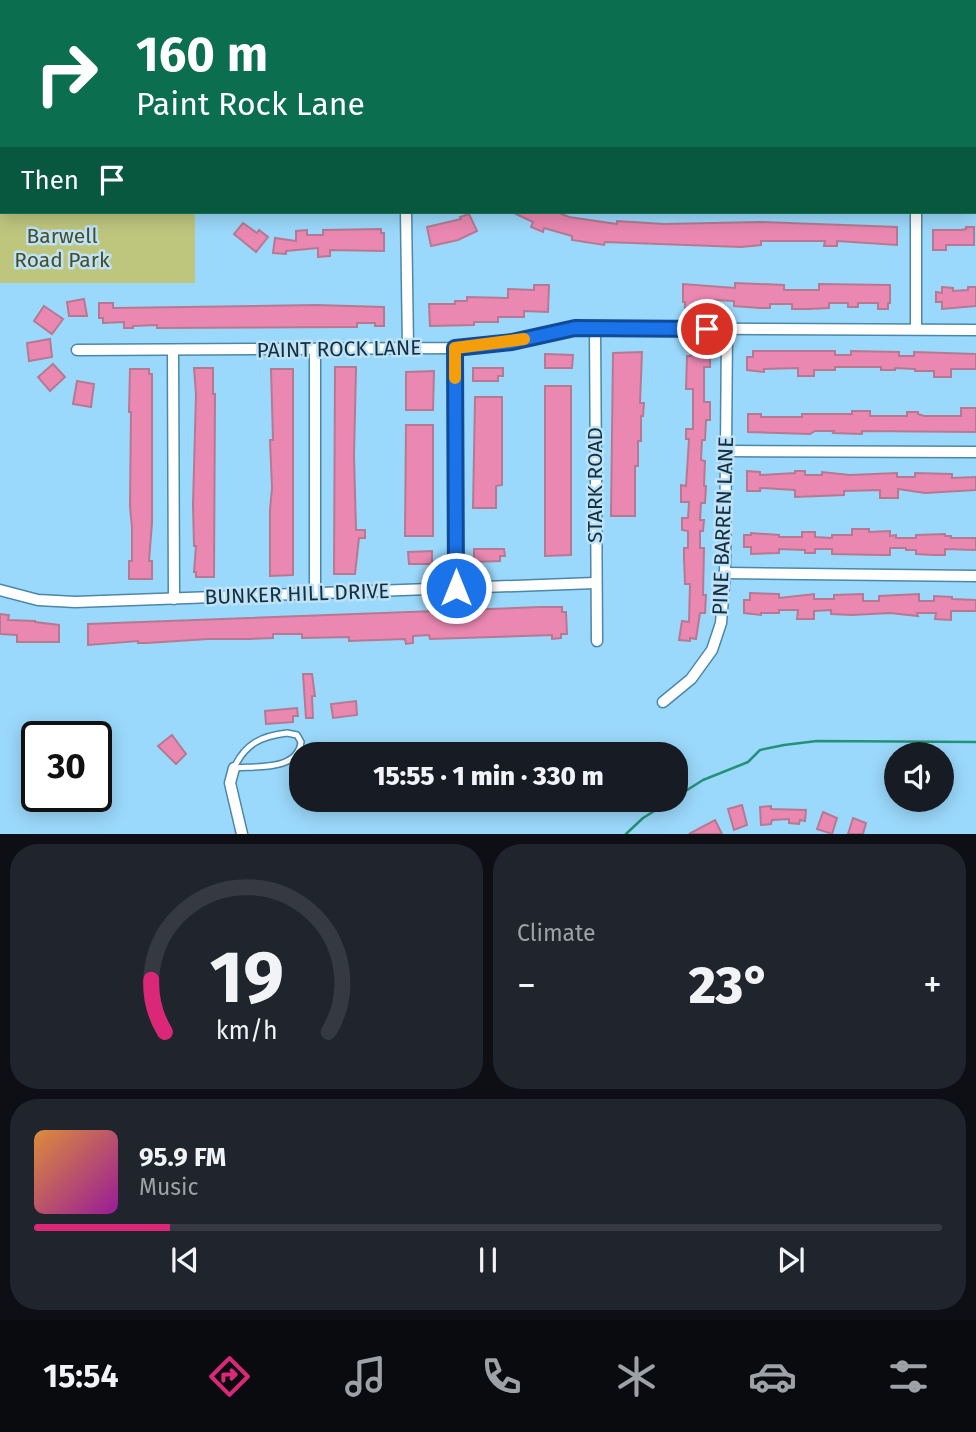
<!DOCTYPE html>
<html lang="en">
<head>
<meta charset="utf-8">
<style>
  body { margin:0; font-family:"Fira Sans",sans-serif; background:#20242c; color:#f1f3f6; height:100vh; display:flex; flex-direction:column; font-size:26px; white-space:nowrap }
  * { box-sizing:border-box; margin:0 }
  p { font-size:23px; color:#9ea1a6 }
  .icon { flex:none; width:38px; height:38px; fill:none; stroke:currentColor; stroke-width:2; stroke-linecap:round; stroke-linejoin:round }
  .map { position:relative; height:834px; overflow:hidden }
  .side { display:flex; flex-direction:column; gap:10px; padding:10px; background:#0d0f14; flex:1 }
  .side>* { flex:none }
  .banner { position:absolute; left:0px; top:0px; width:976px; height:214px; box-shadow:0 4px 18px #0003; background:#0b6e4f; color:#fff; overflow:hidden }
  .fabs { position:absolute; left:884px; top:742px; display:grid; gap:14px }
  .fabs a { display:grid; place-items:center; width:70px; height:70px; border-radius:50%; background:#171b24; box-shadow:0 4px 18px #0003; font-size:35px }
  .speed { position:absolute; left:21px; top:721px; display:flex; gap:14px; font-size:35px; font-weight:700; text-align:center }
  .speed>* { display:grid; place-content:center; width:91px; height:91px; border-radius:50%; background:#171b24; box-shadow:0 4px 18px #0003; line-height:1 }
  .speed .limit { border:4px solid #111; border-radius:10px; background:#fff; color:#111 }
  .pin { position:absolute; display:grid; place-items:center; width:60px; height:60px; color:#fff; margin:-30px; border:4px solid #fff; border-radius:50%; box-shadow:0 2px 7px #0007 }
  .me { position:absolute; width:77px; margin:-38px; rotate:0deg; stroke-linejoin:round; filter:drop-shadow(0 0 5px #0008) }
  .turn { display:flex; align-items:center; gap:24px; height:147px; padding:0 21px; font-size:32px }
  .turn .icon { width:91px; height:91px; stroke-width:2.5 }
  .turn b { display:block; font-size:49px; line-height:60px }
  .then { display:flex; align-items:center; height:66px; padding:0 21px; background:#0003; gap:14px; font-size:26px }
  .big { font-size:52px; font-weight:800; line-height:1.1 }
  .side .card { flex:1; display:flex; flex-direction:column; justify-content:center; gap:10px; min-width:0; padding:0 24px; border-radius:28px; background:#20242c }
  .side .dial { align-items:center; gap:0 }
  .dial svg { height:182px; overflow:visible; fill:none; stroke:#363941; stroke-width:7; stroke-linecap:round; text-anchor:middle }
  .dial text { fill:#f1f3f6; stroke:none }
  .song { display:flex; align-items:center; gap:21px }
  .cover { width:84px; height:84px; border-radius:10px; background:linear-gradient(135deg,hsl(30 70% 55%),hsl(300 70% 35%)) }
  .played { height:7px; border-radius:4px; background:linear-gradient(90deg,#db2777 15%,#363941 15%) }
  .keys { display:flex; justify-content:space-around; direction:ltr }
  .heat { display:flex; justify-content:space-between; align-items:center; font-size:38px; direction:ltr }
  .side .tiles { flex:1; display:grid; gap:10px; grid-template-columns:1fr 1fr }
  .card:last-child { grid-column:span 2 }
  .trip { position:absolute; left:289px; top:742px; width:399px; height:70px; border-radius:28px; background:#171b24; box-shadow:0 4px 18px #0003; font-weight:800; line-height:70px; text-align:center }
  .menu { display:flex; height:112px; justify-content:space-around; align-items:center; background:#090b0e; color:#9ea1a6 }
  .menu .icon { width:49px; height:49px }
  .menu .selected { color:#db2777 }
  .menu b { font-size:32px; color:#f1f3f6 }
  .map>svg:first-child { display:block }
  .green { fill:#bec67e }
  .lines { fill:none; stroke-linecap:round; stroke-linejoin:round }
  .stream { stroke:#24927a; stroke-width:2.5 }
  .building { fill:#ea88b1; stroke:#b57a92; stroke-width:2 }
  .lane-casing { stroke:#4b87a8; stroke-width:8 }
  .street-casing { stroke:#4b87a8; stroke-width:13 }
  .lane { stroke:#fff; stroke-width:5 }
  .street { stroke:#fff; stroke-width:10 }
  .route-casing { stroke:#114b97; stroke-width:18 }
  .route { stroke:#1a73e8; stroke-width:12 }
  .slow { stroke:#f59e0b; stroke-width:12 }
  .labels { text-anchor:middle; stroke-width:5; stroke-linejoin:round; paint-order:stroke }
  .park-label { font-size:21px; fill:#4a4e24; stroke:#bee2f8 }
  .street-label { font-size:21px; fill:#162f3d; stroke:#bee2f8 }
</style>
</head>
<body>
<div class="map">
<svg width="976" height="834" viewBox="0 0 976 834">
  <rect width="100%" height="100%" fill="#9bd9fc"/>
  <path class="green" d="M0 0H194L2 2V212H195V283H0Z"/>
  <g class="lines">
    <g class="stream">
      <path d="M676 797 703 780 748 762 760 750 784 745 817 741 976 742"/>
      <path d="M626 834 643 818 672 800"/>
    </g>
  </g>
  <g class="building">
    <path d="M512 212H557L569 217 617 224V221L664 224 760 222 897 227V245L837 241V246H824L825 241H761V245L741 247 605 242 604 245 572 240V236L544 228 543 232 531 227 533 222Z"/>
    <path d="M469 214 477 231 458 240 431 246 427 227 461 219 460 217Z"/>
    <path d="M243 223 257 233 259 230 268 237 256 252 234 234Z"/>
    <path d="M966 227H974V245H946V250H933V230H961L966 229Z"/>
    <path d="M381 229V233H384V251L330 250V256L318 257V248L286 251V254L273 253 275 238 296 241V231L307 230V235H323V230Z"/>
    <path d="M735 283 784 285V290H819V284L890 285V303H888V309H878V303H858V307H848V303H829V308L809 309H792V304H770V308H760L734 306V301L714 300V305H696V308H685V302H683V284L735 288Z"/>
    <path d="M534 285H549L548 312 524 311V317H498V322H474V325L430 326 429 304H455V301H467V297L508 298V289L534 290Z"/>
    <path d="M942 287 953 288V291L968 290V287H976V306L942 309V302H936V292L942 293Z"/>
    <path d="M84 299 87 316H69L67 302Z"/>
    <path d="M99 303H113V308L316 305 384 307V326H375V323H357V327L157 328V325L133 326V328H124V322L103 323V318H99Z"/>
    <path d="M44 306 63 319 52 334 34 321Z"/>
    <path d="M50 339 52 357 29 361 27 343Z"/>
    <path d="M691 350H704V356H710V367H704V402H710V420H706L705 440H702L701 460 705 461 704 486H706L705 503H701L700 520H704L703 531H700V548H704L703 595H706L705 613H700L696 639 690 638V641L679 640 682 621 689 622 690 584H685L684 558V548H688V531L682 530V518H688L689 502H681V485L686 486 689 439H686V429H693V389H686L687 356H691Z"/>
    <path d="M753 351H835V355H851V351L899 352V356H914V352L976 354V369H951V377H934V371H915V369L895 368V370H881V367H835V370H814V376H798V368L764 369V372L747 370V357H753Z"/>
    <path d="M642 352 640 403H644L643 416H641V441H638V466H635V516H611L613 353Z"/>
    <path d="M545 354 573 355 572 368H545Z"/>
    <path d="M53 364 65 377 50 391 38 377Z"/>
    <path d="M335 367H356V369L354 456 356 530H365V538H359L355 574H334Z"/>
    <path d="M194 368H213V394H215L214 577H196V572H194L196 546H194L193 505 196 394Z"/>
    <path d="M473 368H503V376H498V381H473Z"/>
    <path d="M130 369H149V374H152V523L149 561H152V579H129V561H132V528L130 506 131 412H129Z"/>
    <path d="M271 369H293V575L270 576V510L272 488 270 440H273Z"/>
    <path d="M434 371 433 410H406V372Z"/>
    <path d="M77 381 94 384 91 407 73 404Z"/>
    <path d="M545 386H571V555L545 556Z"/>
    <path d="M475 397H502V485L496 486V508H473Z"/>
    <path d="M961 408H976V432L862 431V434L833 433 834 431H815L810 434 748 432V414H761V417H802V414H852V411H870V416H907V412H918V414L924 416H961Z"/>
    <path d="M406 425H433V536H405Z"/>
    <path d="M747 471 760 472V475L795 473V471H805V475H822V472L850 475 897 473V477H915V473L952 474V478L976 477V490L925 493 898 489V498H880V490L844 491V495L795 497V490L760 488V491H747Z"/>
    <path d="M852 529H869V532L890 531V536L896 535V538H916V535L945 534V536H951V538H976V550L945 549V555H934L916 554V550H906V548H890V555H880L832 554V549H815V553H805V550L779 549V553L751 554V547H744V535H751V533L779 535V537H802V532H815V537L832 538V535H852Z"/>
    <path d="M474 549H504L505 556H500V561L474 562Z"/>
    <path d="M432 551V564H409L408 552Z"/>
    <path d="M750 593 779 594V598L814 594V599H834V595L863 594V601H879V596L919 594V601H934V596L952 597V599L976 600V611H951V620L935 619 936 613H917L918 616 890 613 852 615 831 614V610L814 611V619H797L798 610H779V613H761V615L744 613V600H750Z"/>
    <path d="M540 607H562V612H566L567 634H561V638L552 639V635L430 639 429 635 413 636V643L406 644 405 639 349 641V637L302 638V634H273V638L250 639H208L147 643H138V641L88 645V624Z"/>
    <path d="M0 614 9 615 8 620 35 621V622L59 625V642H17V635L0 634Z"/>
    <path d="M303 674H312L315 696H312L313 718H306Z"/>
    <path d="M356 701 357 715 333 718 331 704Z"/>
    <path d="M297 708 298 716H293V722L266 724 265 711Z"/>
    <path d="M172 735 186 754 176 764 158 746Z"/>
    <path d="M742 805 747 825 734 830 728 809Z"/>
    <path d="M771 806V809L806 810 805 821 800 820 799 824 789 823V819L772 820 771 824 761 825 760 807Z"/>
    <path d="M823 812 837 818 832 834 817 829Z"/>
    <path d="M853 818 866 823 863 834H848Z"/>
    <path d="M715 820 722 834H689Z"/>
  </g>
  <g class="lines">
    <defs>
      <path id="lane" d="M287 733 297 735 301 742C298 771 256 766 234 768 245 744 261 736 287 733Z"/>
      <g id="street">
        <path d="M862 0 863 2"/>
        <path d="M436 2 437 0"/>
        <path d="M649 2 651 0"/>
        <path d="M975 204H976"/>
        <path d="M406 212 408 348"/>
        <path d="M595 328 597 641"/>
        <path d="M916 329V212"/>
        <path d="M455 348 456 588"/>
        <path d="M77 350 455 348 512 342 575 328 976 330"/>
        <path d="M173 350 174 599"/>
        <path d="M726 451 976 452"/>
        <path d="M725 573 976 576"/>
        <path d="M0 590 38 600 75 602 595 583"/>
        <path d="M315 593V350"/>
        <path d="M663 702 691 679 712 650 721 623 725 573 727 329"/>
        <path d="M234 768 230 783 242 834"/>
      </g>
    </defs>
    <use href="#lane" class="lane-casing"/>
    <use href="#street" class="street-casing"/>
    <use href="#lane" class="lane"/>
    <use href="#street" class="street"/>
  </g>
  <g class="lines">
    <defs>
      <path id="route" d="M456 588 455 348 512 342 575 328 707 329"/>
    </defs>
    <use href="#route" class="route-casing"/>
    <use href="#route" class="route"/>
    <path class="slow" d="M455 378V348L524 339"/>
  </g>
  <g class="labels">
    <g class="park-label">
      <text x="62" y="243">Barwell<tspan x="62" dy="24">Road Park</tspan></text>
    </g>
    <g class="street-label">
      <text transform="translate(339 349) rotate(-1)" y="7">PAINT ROCK LANE</text>
      <text transform="translate(595 485) rotate(-90)" y="7">STARK ROAD</text>
      <text transform="translate(723 526) rotate(-88)" y="7">PINE BARREN LANE</text>
      <text transform="translate(297 594) rotate(-2)" y="7">BUNKER HILL DRIVE</text>
    </g>
  </g>
</svg>
<div class="fabs">
<a><svg class="icon" aria-label="sound" viewBox="0 0 24 24"><path d="M4 9h4l5-4v14l-5-4H4zM17 9q2 3 0 6"/></svg></a>
</div>
<div class="speed"><div class="limit">30</div></div>
<div class="pin" style="left:707px;top:329px;background:#d93025"><svg class="icon" aria-label="arrive" viewBox="0 0 24 24"><path d="M6 21V4h12l-3 4 3 4H6"/></svg></div>
<svg class="me" style="left:456px;top:588px" viewBox="-20 -20 40 40"><circle r="17" fill="#1a73e8" stroke="#fff" stroke-width="3"/><path d="M0-11L8 9 0 5-8 9z" fill="#fff"/></svg>
<div class="trip">15:55 · 1 min · 330 m</div>
<div class="banner">
<div class="turn"><svg class="icon" aria-label="right" viewBox="0 0 24 24"><path d="M7 20v-9h11M14 6l5 5-5 5"/></svg><div><b>160 m</b>Paint Rock Lane</div></div>
<div class="then">Then<svg class="icon" aria-label="arrive" viewBox="0 0 24 24"><path d="M6 21V4h12l-3 4 3 4H6"/></svg></div>
</div>
</div>
<section class="side">
<div class="tiles">
<div class="card dial"><svg viewBox="0 0 100 80">
<path d="M14 69A42 42 0 1 1 86 69"/>
<path d="M14 69A42 42 0 0 1 8 46" stroke="#db2777"/>
<text x="50" y="56" font-size="32" font-weight="700">19</text>
<text x="50" y="72" font-size="11">km/h</text>
</svg></div>
<div class="card"><p>Climate</p>
<div class="heat"><a>−</a><b class="big">23°</b><a>+</a></div>
</div>
<div class="card">
<div class="song"><i class="cover"></i><div><b>95.9 FM</b><p>Music</p></div></div>
<div class="played"></div>
<div class="keys"><svg class="icon" aria-label="previous" viewBox="0 0 24 24"><path d="M18 5L8 12l10 7zM5 5v14"/></svg><svg class="icon" aria-label="pause" viewBox="0 0 24 24"><path d="M8 5v14M16 5v14"/></svg><svg class="icon" aria-label="next" viewBox="0 0 24 24"><path d="M6 5l10 7-10 7zM19 5v14"/></svg></div>
</div>
</div>
</section>
<nav class="menu">
<b>15:54</b>
<svg class="icon selected" aria-label="directions" viewBox="0 0 24 24"><path d="M12 3l9 9-9 9-9-9zM9 14v-3h6M13 9l2 2-2 2"/></svg>
<svg class="icon" aria-label="music" viewBox="0 0 24 24"><path d="M9 18V5l10-2v13"/><circle cx="6" cy="18" r="3"/><circle cx="16" cy="16" r="3"/></svg>
<svg class="icon" aria-label="phone" viewBox="0 0 24 24"><path d="M5 4h4l2 5-3 2q2 4 5 5l2-3 5 2v4C11 20 4 13 5 4z"/></svg>
<svg class="icon" aria-label="climate" viewBox="0 0 24 24"><path d="M12 3v18M4 7l16 10M4 17L20 7"/></svg>
<svg class="icon" aria-label="car" viewBox="0 0 24 24"><path d="M5 17H2v-5l4-1 3-4h7l3 4 3 1v5h-3M9 17h6M6 11h13"/><circle cx="7" cy="17" r="2"/><circle cx="17" cy="17" r="2"/></svg>
<svg class="icon" aria-label="filters" viewBox="0 0 24 24"><path d="M4 7h16M4 17h16"/><circle cx="9" cy="7" r="2"/><circle cx="15" cy="17" r="2"/></svg>
</nav>
</body>
</html>
